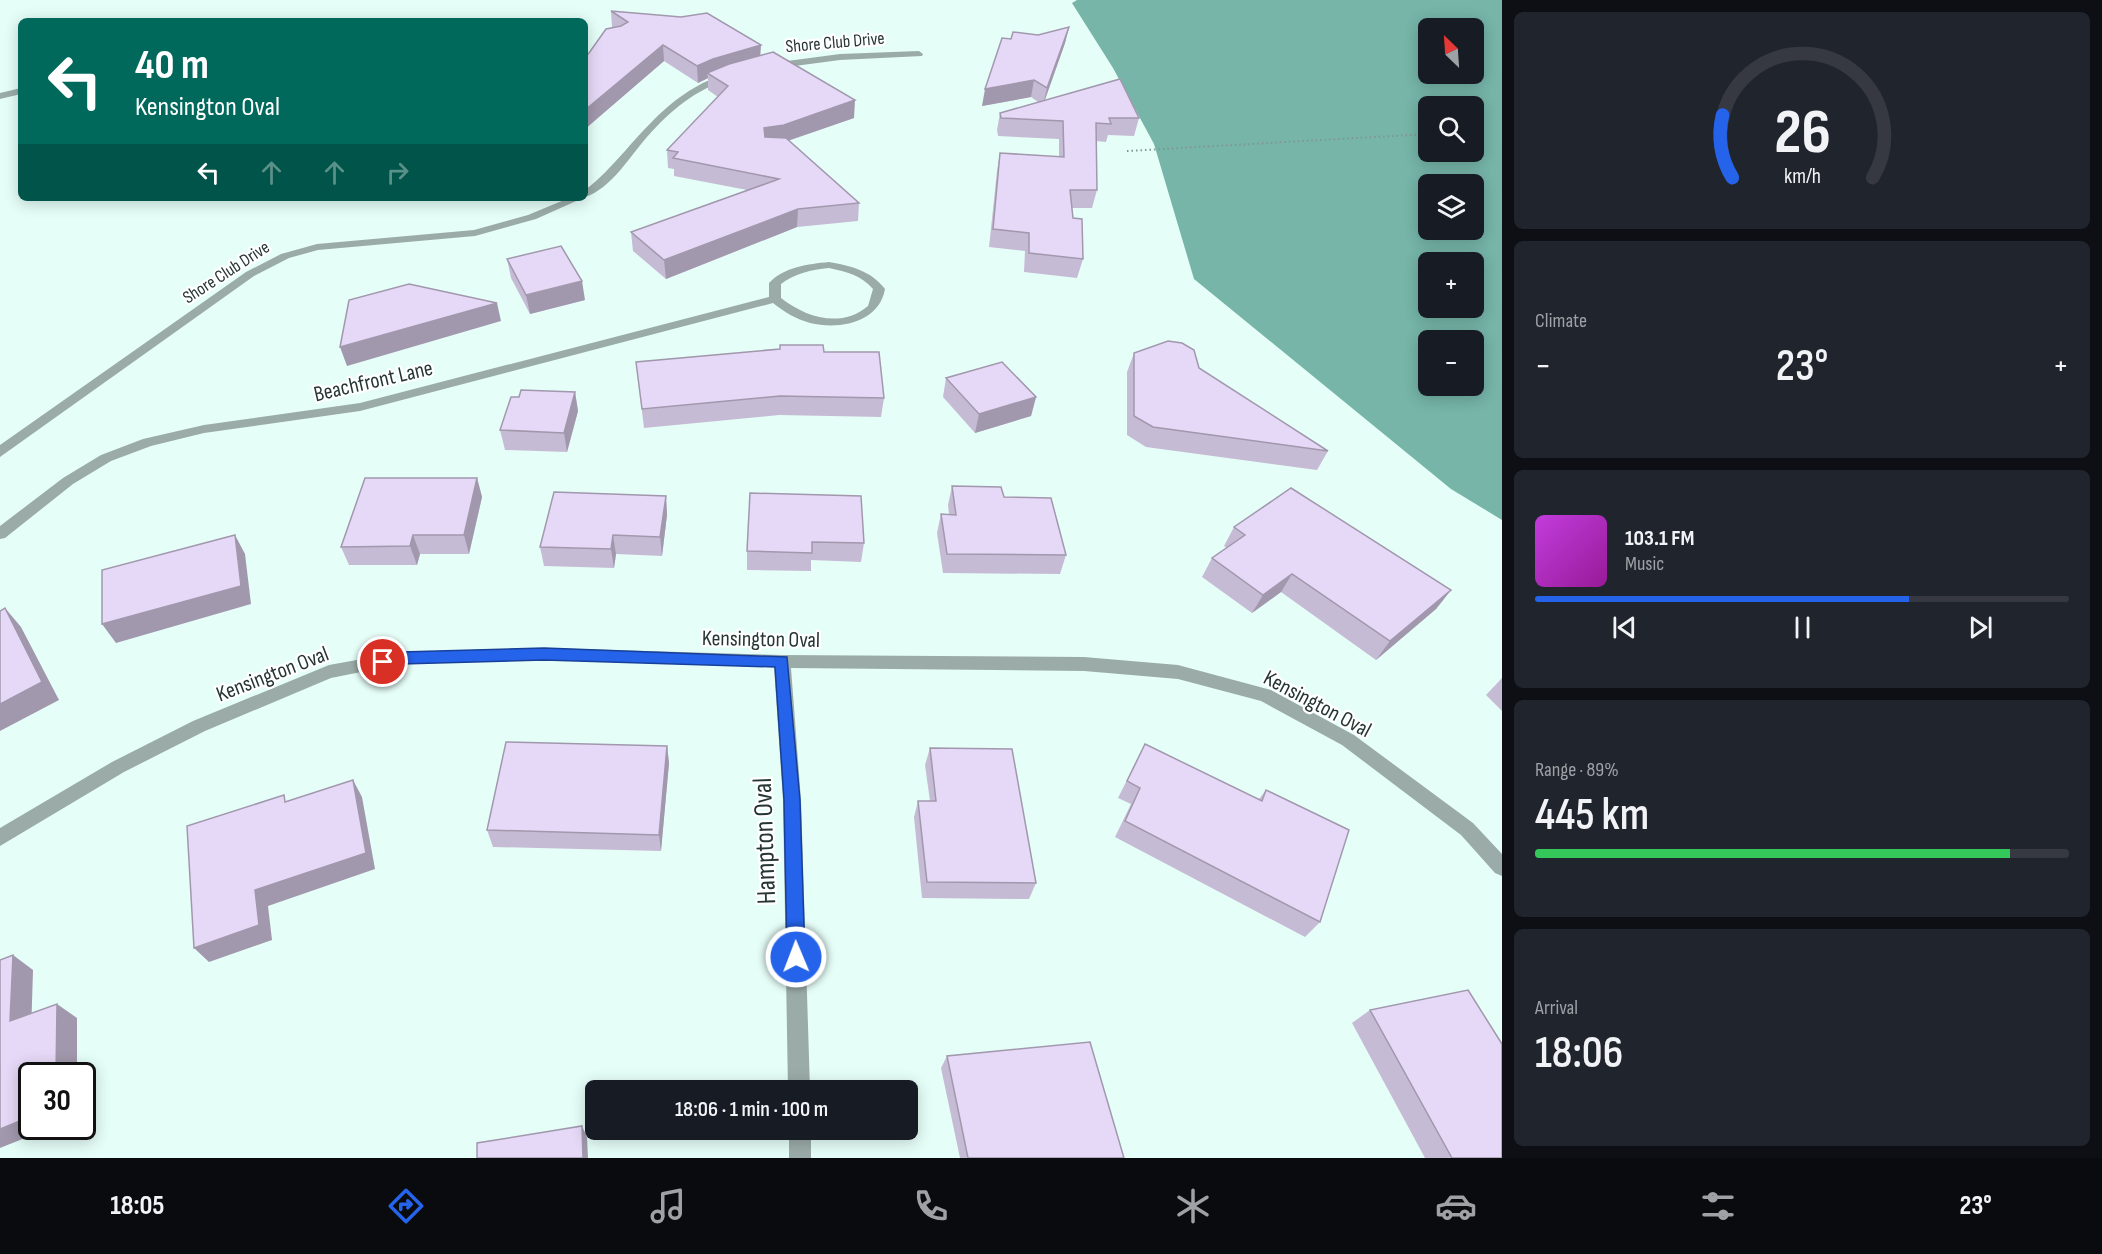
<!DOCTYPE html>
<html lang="en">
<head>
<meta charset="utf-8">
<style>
  body { margin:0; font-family:"Sofia Sans Condensed",sans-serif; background:#20242c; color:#f1f3f6; height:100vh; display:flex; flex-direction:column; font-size:22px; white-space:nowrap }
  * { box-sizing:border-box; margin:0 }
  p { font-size:20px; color:#9ea1a6 }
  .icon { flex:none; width:33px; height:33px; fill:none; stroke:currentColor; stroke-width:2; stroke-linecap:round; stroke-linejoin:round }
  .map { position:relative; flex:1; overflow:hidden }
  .sheet { display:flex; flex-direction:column; gap:12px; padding:12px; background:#0d0f14; width:600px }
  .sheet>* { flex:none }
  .top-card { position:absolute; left:18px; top:18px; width:570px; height:183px; border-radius:9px; box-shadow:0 3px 15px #0003; background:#00695c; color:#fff; overflow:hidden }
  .needle { width:39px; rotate:335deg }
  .controls { position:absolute; left:1418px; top:18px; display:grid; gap:12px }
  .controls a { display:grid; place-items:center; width:66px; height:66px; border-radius:9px; background:#171b24; box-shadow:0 3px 15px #0003; font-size:30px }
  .speed { position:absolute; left:18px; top:1062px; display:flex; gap:12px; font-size:30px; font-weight:700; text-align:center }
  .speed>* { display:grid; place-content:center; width:78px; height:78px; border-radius:50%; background:#171b24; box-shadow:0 3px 15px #0003; line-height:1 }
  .speed .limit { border:3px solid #111; border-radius:9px; background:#fff; color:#111 }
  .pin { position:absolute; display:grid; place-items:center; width:51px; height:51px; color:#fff; margin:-26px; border:3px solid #fff; border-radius:50%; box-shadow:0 2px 6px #0007 }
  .me { position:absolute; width:66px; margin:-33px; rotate:359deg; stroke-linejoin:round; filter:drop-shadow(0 0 4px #0008) }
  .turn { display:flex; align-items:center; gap:21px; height:126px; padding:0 18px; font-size:27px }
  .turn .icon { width:78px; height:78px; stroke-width:2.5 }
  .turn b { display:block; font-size:42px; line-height:51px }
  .lanes { display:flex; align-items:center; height:57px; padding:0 18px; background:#0003; justify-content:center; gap:30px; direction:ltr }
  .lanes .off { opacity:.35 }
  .big { font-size:45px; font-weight:600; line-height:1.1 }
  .sheet .card { flex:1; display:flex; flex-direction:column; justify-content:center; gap:9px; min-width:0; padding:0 21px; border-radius:9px; background:#20242c }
  .sheet .dial { align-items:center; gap:0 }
  .dial svg { height:156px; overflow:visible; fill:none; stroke:#363941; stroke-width:7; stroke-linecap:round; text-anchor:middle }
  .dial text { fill:#f1f3f6; stroke:none }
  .song { display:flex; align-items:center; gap:18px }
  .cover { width:72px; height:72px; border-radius:9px; background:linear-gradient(135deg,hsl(290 70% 55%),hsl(300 70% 35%)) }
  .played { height:6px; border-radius:3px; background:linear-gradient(90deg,#2563eb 70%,#363941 70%) }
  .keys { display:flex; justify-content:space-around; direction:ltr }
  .heat { display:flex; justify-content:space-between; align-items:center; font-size:33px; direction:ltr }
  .charge { height:9px; border-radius:4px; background:linear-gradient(90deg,#34c759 89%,#363941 0) }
  .trip { position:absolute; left:585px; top:1080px; width:333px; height:60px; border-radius:9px; background:#171b24; box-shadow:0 3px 15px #0003; font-weight:600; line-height:60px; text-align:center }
  .tabs { display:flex; height:96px; justify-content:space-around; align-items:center; background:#090b0e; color:#9ea1a6 }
  .tabs .icon { width:42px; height:42px }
  .tabs .active { color:#2563eb }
  .tabs b { font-size:27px; color:#f1f3f6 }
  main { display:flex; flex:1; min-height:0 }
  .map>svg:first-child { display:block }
  .water { fill:#76b5a8; fill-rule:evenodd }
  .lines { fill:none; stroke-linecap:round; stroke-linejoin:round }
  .path { stroke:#829691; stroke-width:2; stroke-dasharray:1.5 3; stroke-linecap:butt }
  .minor { fill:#9baca8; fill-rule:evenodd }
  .wall { fill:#c6bbd4 }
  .shaded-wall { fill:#a198ad }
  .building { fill:#e6d9f7; stroke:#a198ad; stroke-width:1.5 }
  .route { fill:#2563eb; stroke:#184099; stroke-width:1.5 }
  .labels { text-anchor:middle; stroke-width:4.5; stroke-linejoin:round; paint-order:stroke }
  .far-street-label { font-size:18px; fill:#263633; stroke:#fff }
  .street-label { font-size:22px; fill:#263633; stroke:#fff }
  .near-street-label { font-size:27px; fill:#263633; stroke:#fff }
</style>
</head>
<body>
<main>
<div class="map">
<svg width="1502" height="1158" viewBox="0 0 1502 1158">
  <rect width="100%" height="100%" fill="#e6fef8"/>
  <path class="water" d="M1077 0H1502V520L1451 489 1194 279 1154 144 1113 68 1072 3ZM1428 28H1473V74H1428ZM1428 106H1473V152H1428ZM1428 184H1473V230H1428ZM1428 262H1473V308H1428ZM1428 340H1473V386H1428Z"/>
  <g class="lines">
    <path class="path" d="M1127 151 1428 134"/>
    <g class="minor">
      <path d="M919 51 923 54 922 56 840 60 772 69 768 66 772 63 840 54Z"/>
      <path d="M726 74 729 75V79C695 90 671 110 647 137 630 156 611 189 585 197V190C600 179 612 165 625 151 654 118 682 87 726 74Z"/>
      <path d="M21 88V94L0 99V93Z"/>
      <path d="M569 198H583L536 219 475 236 318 250 289 258 254 276 0 457V445L246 272 281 254 317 244 474 230 528 215Z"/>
      <path d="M829 262C851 266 870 270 885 289 879 323 839 330 810 323 796 319 784 312 773 303L360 411 204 433 151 446 111 461 73 484 5 538 0 539V526L63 478 101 455 143 439 204 425 360 403 769 297V283C784 267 808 264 829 262ZM829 268C847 272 861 275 873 289L868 306C841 329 805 317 781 298V284C795 273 811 270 829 268Z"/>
      <path d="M545 648 782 655 1084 657 1178 665 1271 690 1354 735 1473 823 1502 854V876L1495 873 1461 835 1342 745 1261 701 1178 679 1084 671 791 668 801 800 810 1090H788L783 800 774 667 545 660 401 664 331 678 205 731 124 772 0 846V828L112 762 193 721 329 665 401 652Z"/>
      <rect x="789" y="1130" width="22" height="28"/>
    </g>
  </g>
  <g class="wall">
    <path d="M611 11 761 56 854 118 788 141 859 203 858 221 797 227 666 279 633 251 631 232 747 190 674 176V169L668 168 667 150 718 97 708 90V78L698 83 664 61 585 129V57L614 28 612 27Z"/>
    <path d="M1069 27 1065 43 1045 100 1139 118 1134 136 1108 135 1106 142 1096 141 1097 190 1092 208H1072L1073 218 1083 259 1077 278 1024 272 1025 251 989 247 997 171 1000 153 1059 157V139L998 136 997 130 1000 113 1038 102 1031 97 982 106 1011 39 1038 35Z"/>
    <path d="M507 259 585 300 530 314 511 278Z"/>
    <path d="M824 352 884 398 881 417 779 415 644 428 636 362Z"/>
    <path d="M1134 353 1328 451 1317 470 1146 447 1127 435V372Z"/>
    <path d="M946 378 1036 397 1031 416 975 433 943 397Z"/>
    <path d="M575 392 578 411 567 452 505 450 500 430 519 397Z"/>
    <path d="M477 478 482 497 469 554H420L417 565H349L341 547Z"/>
    <path d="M952 486 1004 497 1066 555 1060 574 943 573 937 533 941 514H949L948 505Z"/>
    <path d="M750 493 864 543 861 562 811 560V571L747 570V551Z"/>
    <path d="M666 496 667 515 662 556 616 554 614 568 544 566 540 547Z"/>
    <path d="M1234 527 1451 590 1436 609 1376 660 1281 592 1252 613 1202 577 1212 558 1227 548 1224 546Z"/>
    <path d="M1502 678V711L1486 695Z"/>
    <path d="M1145 744 1259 799 1266 790 1320 922 1305 937 1115 837 1131 804 1118 798Z"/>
    <path d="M667 746 669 763 661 851 493 847 487 830Z"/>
    <path d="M930 748 1036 883 1029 899 922 898 914 817 918 801H930L925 765Z"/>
    <path d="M1370 1010 1502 1158H1425L1352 1023Z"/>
    <path d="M947 1056 1124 1158H960L941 1068Z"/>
  </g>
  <g class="shaded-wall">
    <path d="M1069 27 1065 43 1043 105 1047 88Z"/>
    <path d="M663 45 664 61 585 129V110Z"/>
    <path d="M761 45 760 61 707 73 708 78 698 83 697 66 713 59Z"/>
    <path d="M1034 80 1031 97 982 106 985 89Z"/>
    <path d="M855 100 854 118 784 142 764 146V128Z"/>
    <path d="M798 209 797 227 666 279 664 260Z"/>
    <path d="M582 281 585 300 530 314 526 295Z"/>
    <path d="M497 303 501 321 347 366 340 347Z"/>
    <path d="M575 392 578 411 567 452 564 433Z"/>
    <path d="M1036 397 1031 416 975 433 979 414Z"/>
    <path d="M477 478 482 497 469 554 464 535Z"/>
    <path d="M666 496 667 515 662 556 660 537Z"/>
    <path d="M235 535 245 554 251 604 116 643 102 624Z"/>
    <path d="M413 535 420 554 417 565 410 546Z"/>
    <path d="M613 535 616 554 614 568 611 549Z"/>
    <path d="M1292 574 1281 592 1252 613 1263 595Z"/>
    <path d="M1451 590 1436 609 1376 660 1390 641Z"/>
    <path d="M5 608 21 627 59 700 0 731V704Z"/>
    <path d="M667 746 669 763 661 851 659 835Z"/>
    <path d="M353 780 362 797 375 869 268 906 272 940 209 962 194 948 255 890Z"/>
    <path d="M13 955 33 970 31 1034 10 1021Z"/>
    <path d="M57 1004 77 1018V1076H56Z"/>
    <path d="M32 1116V1126H55L0 1148V1129Z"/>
    <path d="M582 1126 587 1137 588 1158H583Z"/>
  </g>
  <g class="building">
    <path d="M611 11 681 17 707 13 761 45 713 59 697 66 663 45 585 110V57L589 53 606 29 621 26 628 22Z"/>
    <path d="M1069 27 1047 88 1034 80 985 89 1002 38 1011 39 1013 32 1038 35Z"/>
    <path d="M773 52 855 100 784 125 764 128 765 137 786 138 859 203 798 209 664 260 631 232 779 179 673 158 678 152 667 150 728 86 707 73 729 64Z"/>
    <path d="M1120 79 1139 118H1109L1111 124 1096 123 1097 190H1070L1073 218 1082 219 1083 259 1029 253V233L993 229 1000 153 1064 157 1063 121 1001 118 1000 113Z"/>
    <path d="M561 246 582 281 526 295 507 259Z"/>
    <path d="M409 284 497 303 340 347 349 300Z"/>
    <path d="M1168 341 1182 343 1194 350 1199 368 1328 451 1153 427 1134 416V353Z"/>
    <path d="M780 345H823L824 352H879L884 398 780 396 642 409 636 362 780 349Z"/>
    <path d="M1002 362 1036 397 979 414 946 378Z"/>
    <path d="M521 390 575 392 564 433 500 430 511 397H519Z"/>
    <path d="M365 478H477L464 535H413L410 546 341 547Z"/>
    <path d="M952 486 1001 487 1004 497 1051 498 1066 555 947 554 941 514 956 515Z"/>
    <path d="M1291 488 1451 590 1390 641 1292 574 1263 595 1212 558 1245 535 1234 527Z"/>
    <path d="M554 492 666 496 660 537 613 535 611 549 540 547Z"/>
    <path d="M750 493 861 496 864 543 812 542V553L747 551Z"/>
    <path d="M235 535 241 586 102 624V570Z"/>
    <path d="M5 608 42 682 0 704V611Z"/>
    <path d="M506 742 667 746 659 835 487 830Z"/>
    <path d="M1145 744 1262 801 1266 790 1349 830 1320 922 1125 821 1140 788 1127 781Z"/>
    <path d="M930 748 1012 749 1036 883 927 882 918 801H936Z"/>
    <path d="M353 780 366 853 255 890 259 925 194 948 187 826 284 795 285 802Z"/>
    <path d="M13 955 10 1021 57 1004 56 1076H32V1116L0 1129V960Z"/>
    <path d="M1468 990 1502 1044V1158H1452L1370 1010Z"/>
    <path d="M1090 1042 1124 1158H968L947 1056Z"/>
    <path d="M582 1126 583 1158H477V1143Z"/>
  </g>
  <path class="route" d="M544 648 787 657 800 800 805 957 802 963 796 966 790 963 787 957 784 800 775 667 544 660 401 664 383 667 378 666 376 662 378 657 401 652Z"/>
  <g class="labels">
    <g class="far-street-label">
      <text transform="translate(835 42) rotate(-5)" y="6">Shore Club Drive</text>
      <text transform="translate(226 272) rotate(-33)" y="6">Shore Club Drive</text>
    </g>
    <g class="street-label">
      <text transform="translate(373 380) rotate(-13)" y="8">Beachfront Lane</text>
      <text transform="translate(761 638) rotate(1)" y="8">Kensington Oval</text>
      <text transform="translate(272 673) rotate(-21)" y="8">Kensington Oval</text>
      <text transform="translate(1318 703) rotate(28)" y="8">Kensington Oval</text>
    </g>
    <g class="near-street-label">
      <text transform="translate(764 841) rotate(-92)" y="9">Hampton Oval</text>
    </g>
  </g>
</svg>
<div class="controls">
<a><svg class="needle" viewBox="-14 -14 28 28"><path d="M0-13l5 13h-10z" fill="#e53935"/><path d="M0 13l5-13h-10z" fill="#9ea1a6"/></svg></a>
<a><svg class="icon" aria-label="search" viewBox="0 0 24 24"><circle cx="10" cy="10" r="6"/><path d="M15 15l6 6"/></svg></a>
<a><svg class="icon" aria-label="layers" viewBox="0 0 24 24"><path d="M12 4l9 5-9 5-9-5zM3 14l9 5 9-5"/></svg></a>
<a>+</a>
<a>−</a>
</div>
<div class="speed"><div class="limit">30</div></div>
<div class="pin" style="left:383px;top:662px;background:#d93025"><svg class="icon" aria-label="arrive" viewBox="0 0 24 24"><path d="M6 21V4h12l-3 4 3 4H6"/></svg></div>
<svg class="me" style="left:796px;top:957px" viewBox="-20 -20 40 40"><circle r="17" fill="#2563eb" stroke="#fff" stroke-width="3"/><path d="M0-11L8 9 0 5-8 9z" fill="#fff"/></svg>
<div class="trip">18:06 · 1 min · 100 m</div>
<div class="top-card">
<div class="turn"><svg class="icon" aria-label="left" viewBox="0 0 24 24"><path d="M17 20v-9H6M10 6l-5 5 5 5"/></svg><div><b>40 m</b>Kensington Oval</div></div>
<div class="lanes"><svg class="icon" aria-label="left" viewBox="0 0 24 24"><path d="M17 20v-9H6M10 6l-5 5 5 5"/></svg><svg class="icon off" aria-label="ahead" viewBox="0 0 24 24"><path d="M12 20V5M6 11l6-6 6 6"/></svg><svg class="icon off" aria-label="ahead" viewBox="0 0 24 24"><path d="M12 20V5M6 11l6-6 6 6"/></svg><svg class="icon off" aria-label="right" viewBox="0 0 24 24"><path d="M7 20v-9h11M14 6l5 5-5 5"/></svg></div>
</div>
</div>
<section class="sheet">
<div class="card dial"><svg viewBox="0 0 100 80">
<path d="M14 69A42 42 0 1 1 86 69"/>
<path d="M14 69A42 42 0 0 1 9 37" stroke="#2563eb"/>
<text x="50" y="56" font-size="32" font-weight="700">26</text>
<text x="50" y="72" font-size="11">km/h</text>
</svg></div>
<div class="card"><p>Climate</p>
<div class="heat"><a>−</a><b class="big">23°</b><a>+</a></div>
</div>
<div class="card">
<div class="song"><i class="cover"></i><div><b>103.1 FM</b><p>Music</p></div></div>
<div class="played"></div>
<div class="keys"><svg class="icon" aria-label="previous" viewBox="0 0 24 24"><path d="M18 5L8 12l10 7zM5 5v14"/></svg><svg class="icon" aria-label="pause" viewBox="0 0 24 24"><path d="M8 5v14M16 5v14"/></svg><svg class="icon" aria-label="next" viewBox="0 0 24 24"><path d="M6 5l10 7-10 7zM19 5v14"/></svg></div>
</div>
<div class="card"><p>Range · 89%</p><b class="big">445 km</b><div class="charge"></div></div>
<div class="card"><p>Arrival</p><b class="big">18:06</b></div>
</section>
</main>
<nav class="tabs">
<b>18:05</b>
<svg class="icon active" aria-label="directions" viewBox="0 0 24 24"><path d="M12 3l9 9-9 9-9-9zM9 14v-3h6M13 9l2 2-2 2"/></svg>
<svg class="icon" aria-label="music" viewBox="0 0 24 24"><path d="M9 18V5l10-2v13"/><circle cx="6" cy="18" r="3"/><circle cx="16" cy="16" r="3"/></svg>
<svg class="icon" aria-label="phone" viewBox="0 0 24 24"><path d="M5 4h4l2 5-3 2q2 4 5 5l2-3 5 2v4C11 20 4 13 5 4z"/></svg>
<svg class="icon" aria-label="climate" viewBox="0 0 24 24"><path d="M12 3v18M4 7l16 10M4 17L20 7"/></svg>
<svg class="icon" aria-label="car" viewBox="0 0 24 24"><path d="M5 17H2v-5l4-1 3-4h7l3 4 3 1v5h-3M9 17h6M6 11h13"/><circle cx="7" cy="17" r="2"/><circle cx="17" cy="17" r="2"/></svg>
<svg class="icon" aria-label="filters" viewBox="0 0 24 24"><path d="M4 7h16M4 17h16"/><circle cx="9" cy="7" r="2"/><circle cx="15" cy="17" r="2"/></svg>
<b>23°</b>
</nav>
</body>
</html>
